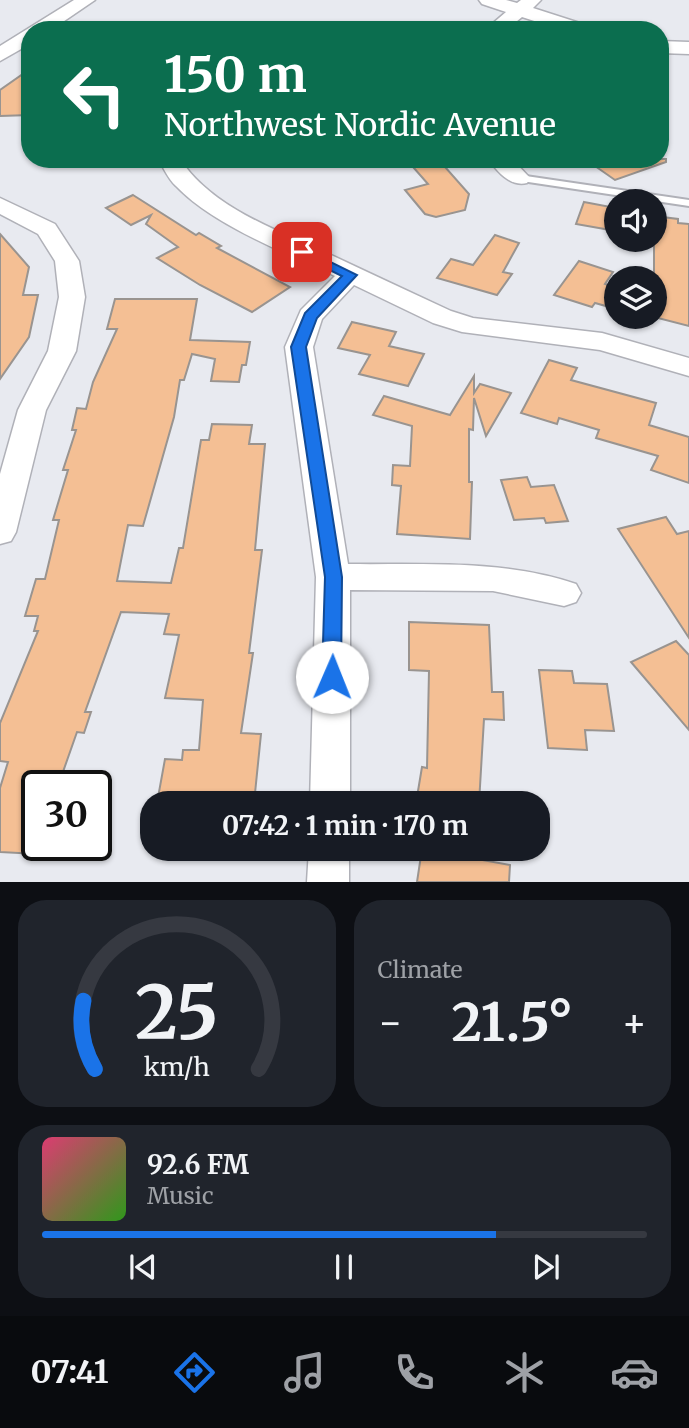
<!DOCTYPE html>
<html lang="en">
<head>
<meta charset="utf-8">
<style>
  body { margin:0; font-family:Merriweather,serif; background:#20242c; color:#f1f3f6; height:100vh; display:flex; flex-direction:column; font-size:26px; white-space:nowrap }
  * { box-sizing:border-box; margin:0 }
  p { font-size:23px; color:#9ea1a6 }
  .icon { flex:none; width:38px; height:38px; fill:none; stroke:currentColor; stroke-width:2; stroke-linecap:round; stroke-linejoin:round }
  .map { position:relative; height:882px; overflow:hidden }
  .sheet { display:flex; flex-direction:column; gap:18px; padding:18px; background:#0d0f14; flex:1 }
  .sheet>* { flex:none }
  .guide { position:absolute; left:21px; top:21px; width:648px; height:147px; border-radius:28px; box-shadow:0 2px 5px #0004; background:#0b6e4f; color:#fff; overflow:hidden }
  .controls { position:absolute; left:604px; top:189px; display:grid; gap:14px }
  .controls a { display:grid; place-items:center; width:63px; height:63px; border-radius:50%; background:#171b24; box-shadow:0 2px 5px #0004; font-size:35px }
  .speed { position:absolute; left:21px; top:770px; display:flex; gap:14px; font-size:35px; font-weight:700; text-align:center }
  .speed>* { display:grid; place-content:center; width:91px; height:91px; border-radius:50%; background:#171b24; box-shadow:0 2px 5px #0004; line-height:1 }
  .speed .limit { border:4px solid #111; border-radius:10px; background:#fff; color:#111 }
  .pin { position:absolute; display:grid; place-items:center; width:60px; height:60px; color:#fff; margin:-30px; border-radius:14px; box-shadow:0 4px 10px #0006 }
  .me { position:absolute; width:77px; margin:-38px; rotate:1deg; stroke-linejoin:round; filter:drop-shadow(0 0 5px #0008) }
  .turn { display:flex; align-items:center; gap:24px; height:147px; padding:0 28px; font-size:32px }
  .turn .icon { width:91px; height:91px; stroke-width:2.5 }
  .turn b { display:block; font-size:49px; line-height:60px }
  .big { font-size:52px; font-weight:700; line-height:1.1 }
  .sheet .tile { flex:1; display:flex; flex-direction:column; justify-content:center; gap:10px; min-width:0; padding:0 24px; border-radius:28px; background:#20242c }
  .sheet .dial { align-items:center; gap:0 }
  .dial svg { height:182px; overflow:visible; fill:none; stroke:#363941; stroke-width:7; stroke-linecap:round; text-anchor:middle }
  .dial text { fill:#f1f3f6; stroke:none }
  .song { display:flex; align-items:center; gap:21px }
  .cover { width:84px; height:84px; border-radius:10px; background:linear-gradient(135deg,hsl(340 70% 55%),hsl(110 70% 35%)) }
  .played { height:7px; border-radius:4px; background:linear-gradient(90deg,#1a73e8 75%,#363941 75%) }
  .keys { display:flex; justify-content:space-around; direction:ltr }
  .heat { display:flex; justify-content:space-between; align-items:center; font-size:38px; direction:ltr }
  .sheet .tiles { flex:1; display:grid; gap:18px; grid-template-columns:1fr 1fr }
  .tile:last-child { grid-column:span 2 }
  .trip { position:absolute; left:140px; top:791px; width:410px; height:70px; border-radius:28px; background:#171b24; box-shadow:0 2px 5px #0004; font-weight:700; line-height:70px; text-align:center }
  .dock { display:flex; height:112px; justify-content:space-around; align-items:center; background:#090b0e; color:#9ea1a6 }
  .dock .icon { width:49px; height:49px }
  .dock .current { color:#1a73e8 }
  .dock b { font-size:32px; color:#f1f3f6 }
  .map>svg:first-child { display:block }
  .building { fill:#f4bf94; stroke:#999490; stroke-width:2 }
  .lines { fill:none; stroke-linecap:round; stroke-linejoin:round }
  .service-casing { stroke:#b0b1b8; stroke-width:4 }
  .minor-casing { stroke:#b0b1b8; stroke-width:3 }
  .service { fill:#fff; fill-rule:evenodd }
  .minor { fill:#fff; fill-rule:evenodd }
  .route { fill:#1a73e8; stroke:#114b97; stroke-width:2 }
</style>
</head>
<body>
<div class="map">
<svg width="689" height="882" viewBox="0 0 689 882">
  <rect width="100%" height="100%" fill="#e8eaf0"/>
  <g class="building">
    <path d="M30 69V115L0 116V90Z"/>
    <path d="M406 159H438L469 194 465 210 436 217 425 214 405 190 428 184Z"/>
    <path d="M585 159H666V162L615 180Z"/>
    <path d="M133 195 196 235 199 233 221 246 217 248 290 287 252 312 200 285 157 258 178 247 146 224 151 215 131 225 106 208Z"/>
    <path d="M584 202 616 208V231L576 224Z"/>
    <path d="M654 216 678 219V223L689 224V326L654 317Z"/>
    <path d="M0 234 29 267 23 295H38L29 337 0 379Z"/>
    <path d="M495 235 519 243 503 272 512 274 497 295 437 278 451 259 473 265Z"/>
    <path d="M579 261 613 272 605 284 616 287V309L595 303 592 307 554 295Z"/>
    <path d="M115 299H197L190 340 250 342 246 365H242L239 382 211 381 215 359 192 354 184 380H180L174 417 143 526 128 525 117 581 171 583 179 548H183L201 440H209L212 424 252 425 249 444H265L255 550H262L249 653H253L241 733 261 734 254 803H157L165 759 182 760 183 750H199L203 700 165 698 179 635 164 634 169 614 121 612 85 712H91L84 733 77 732 58 786H37V854L0 852V788L8 762 0 761V723L38 631H34L38 616H25L36 579H45L59 520H53L68 470H63L76 430H72L77 408 86 409 93 382 117 329H107Z"/>
    <path d="M352 322 396 332 389 346 424 354 408 386 359 374 370 355 338 348Z"/>
    <path d="M549 360 577 368 571 380 656 403 649 425 689 437V483L651 470 658 456 596 438 599 430 559 418 557 424 521 413Z"/>
    <path d="M474 376V393L480 384 511 393 486 436 474 398 473 430 469 429V482H472L470 539 397 534 401 486 392 485 393 465 410 466 412 426 373 415 384 396 450 415Z"/>
    <path d="M527 477 531 487 554 485 568 521 546 523 544 518 514 520 501 480Z"/>
    <path d="M666 517 677 534 689 531V638L618 529Z"/>
    <path d="M409 622 489 625 492 692H503L504 720 484 719 479 803H416L422 767 427 768 429 671 409 670Z"/>
    <path d="M676 641 689 655V730L631 662Z"/>
    <path d="M539 670 572 671 574 683 607 684 614 731 585 730 587 750 548 748Z"/>
    <path d="M422 849 510 865 509 882H417Z"/>
  </g>
  <g class="lines">
    <defs>
      <path id="service" d="M519 175 689 200V206L515 180 514 178Z"/>
      <g id="minor">
        <path d="M74 0H95L51 30H30V44L0 61V46Z"/>
        <path d="M479 0H506L517 3 521 0H541L533 8 589 26 591 30H562L522 17 506 30H485L506 12 482 4Z"/>
        <path d="M660 41 689 42V54L660 53Z"/>
        <path d="M158 159H180C212 208 277 230 329 254 369 273 410 292 451 311L473 318 602 333 689 358V376L600 350 462 332 433 323 354 285 322 319 313 347 348 564C424 565 502 559 576 584L581 593 576 602 564 606 493 591 350 590V803H310L316 577 285 347 301 310 335 276C286 253 213 225 176 186 168 179 164 168 158 159Z"/>
        <path d="M488 159H512L530 178 527 183C510 187 498 172 488 159Z"/>
        <path d="M0 198 55 224 79 261 85 297 76 351 46 410 16 532 11 541 0 544V474L18 410 48 351 59 297 55 261 38 234 0 214Z"/>
        <path d="M309 849H349V882H307Z"/>
      </g>
    </defs>
    <use href="#service" class="service-casing"/>
    <use href="#minor" class="minor-casing"/>
    <use href="#service" class="service"/>
    <use href="#minor" class="minor"/>
  </g>
  <path class="route" d="M302 248 357 275 317 318 306 347 342 577 341 677 339 683 332 686 325 683 322 677 325 577 291 347 305 313 342 276 297 254V249Z"/>
</svg>
<div class="controls">
<a><svg class="icon" aria-label="sound" viewBox="0 0 24 24"><path d="M4 9h4l5-4v14l-5-4H4zM17 9q2 3 0 6"/></svg></a>
<a><svg class="icon" aria-label="layers" viewBox="0 0 24 24"><path d="M12 4l9 5-9 5-9-5zM3 14l9 5 9-5"/></svg></a>
</div>
<div class="speed"><div class="limit">30</div></div>
<div class="pin" style="left:302px;top:252px;background:#d93025"><svg class="icon" aria-label="arrive" viewBox="0 0 24 24"><path d="M6 21V4h12l-3 4 3 4H6"/></svg></div>
<svg class="me" style="left:332px;top:677px" viewBox="-20 -20 40 40"><circle r="19" fill="#fff"/><path d="M0-13L10 11 0 6-10 11z" fill="#1a73e8"/></svg>
<div class="trip">07:42 · 1 min · 170 m</div>
<div class="guide">
<div class="turn"><svg class="icon" aria-label="left" viewBox="0 0 24 24"><path d="M17 20v-9H6M10 6l-5 5 5 5"/></svg><div><b>150 m</b>Northwest Nordic Avenue</div></div>
</div>
</div>
<section class="sheet">
<div class="tiles">
<div class="tile dial"><svg viewBox="0 0 100 80">
<path d="M14 69A42 42 0 1 1 86 69"/>
<path d="M14 69A42 42 0 0 1 9 39" stroke="#1a73e8"/>
<text x="50" y="56" font-size="32" font-weight="700">25</text>
<text x="50" y="72" font-size="11">km/h</text>
</svg></div>
<div class="tile"><p>Climate</p>
<div class="heat"><a>−</a><b class="big">21.5°</b><a>+</a></div>
</div>
<div class="tile">
<div class="song"><i class="cover"></i><div><b>92.6 FM</b><p>Music</p></div></div>
<div class="played"></div>
<div class="keys"><svg class="icon" aria-label="previous" viewBox="0 0 24 24"><path d="M18 5L8 12l10 7zM5 5v14"/></svg><svg class="icon" aria-label="pause" viewBox="0 0 24 24"><path d="M8 5v14M16 5v14"/></svg><svg class="icon" aria-label="next" viewBox="0 0 24 24"><path d="M6 5l10 7-10 7zM19 5v14"/></svg></div>
</div>
</div>
</section>
<nav class="dock">
<b>07:41</b>
<svg class="icon current" aria-label="directions" viewBox="0 0 24 24"><path d="M12 3l9 9-9 9-9-9zM9 14v-3h6M13 9l2 2-2 2"/></svg>
<svg class="icon" aria-label="music" viewBox="0 0 24 24"><path d="M9 18V5l10-2v13"/><circle cx="6" cy="18" r="3"/><circle cx="16" cy="16" r="3"/></svg>
<svg class="icon" aria-label="phone" viewBox="0 0 24 24"><path d="M5 4h4l2 5-3 2q2 4 5 5l2-3 5 2v4C11 20 4 13 5 4z"/></svg>
<svg class="icon" aria-label="climate" viewBox="0 0 24 24"><path d="M12 3v18M4 7l16 10M4 17L20 7"/></svg>
<svg class="icon" aria-label="car" viewBox="0 0 24 24"><path d="M5 17H2v-5l4-1 3-4h7l3 4 3 1v5h-3M9 17h6M6 11h13"/><circle cx="7" cy="17" r="2"/><circle cx="17" cy="17" r="2"/></svg>
</nav>
</body>
</html>
